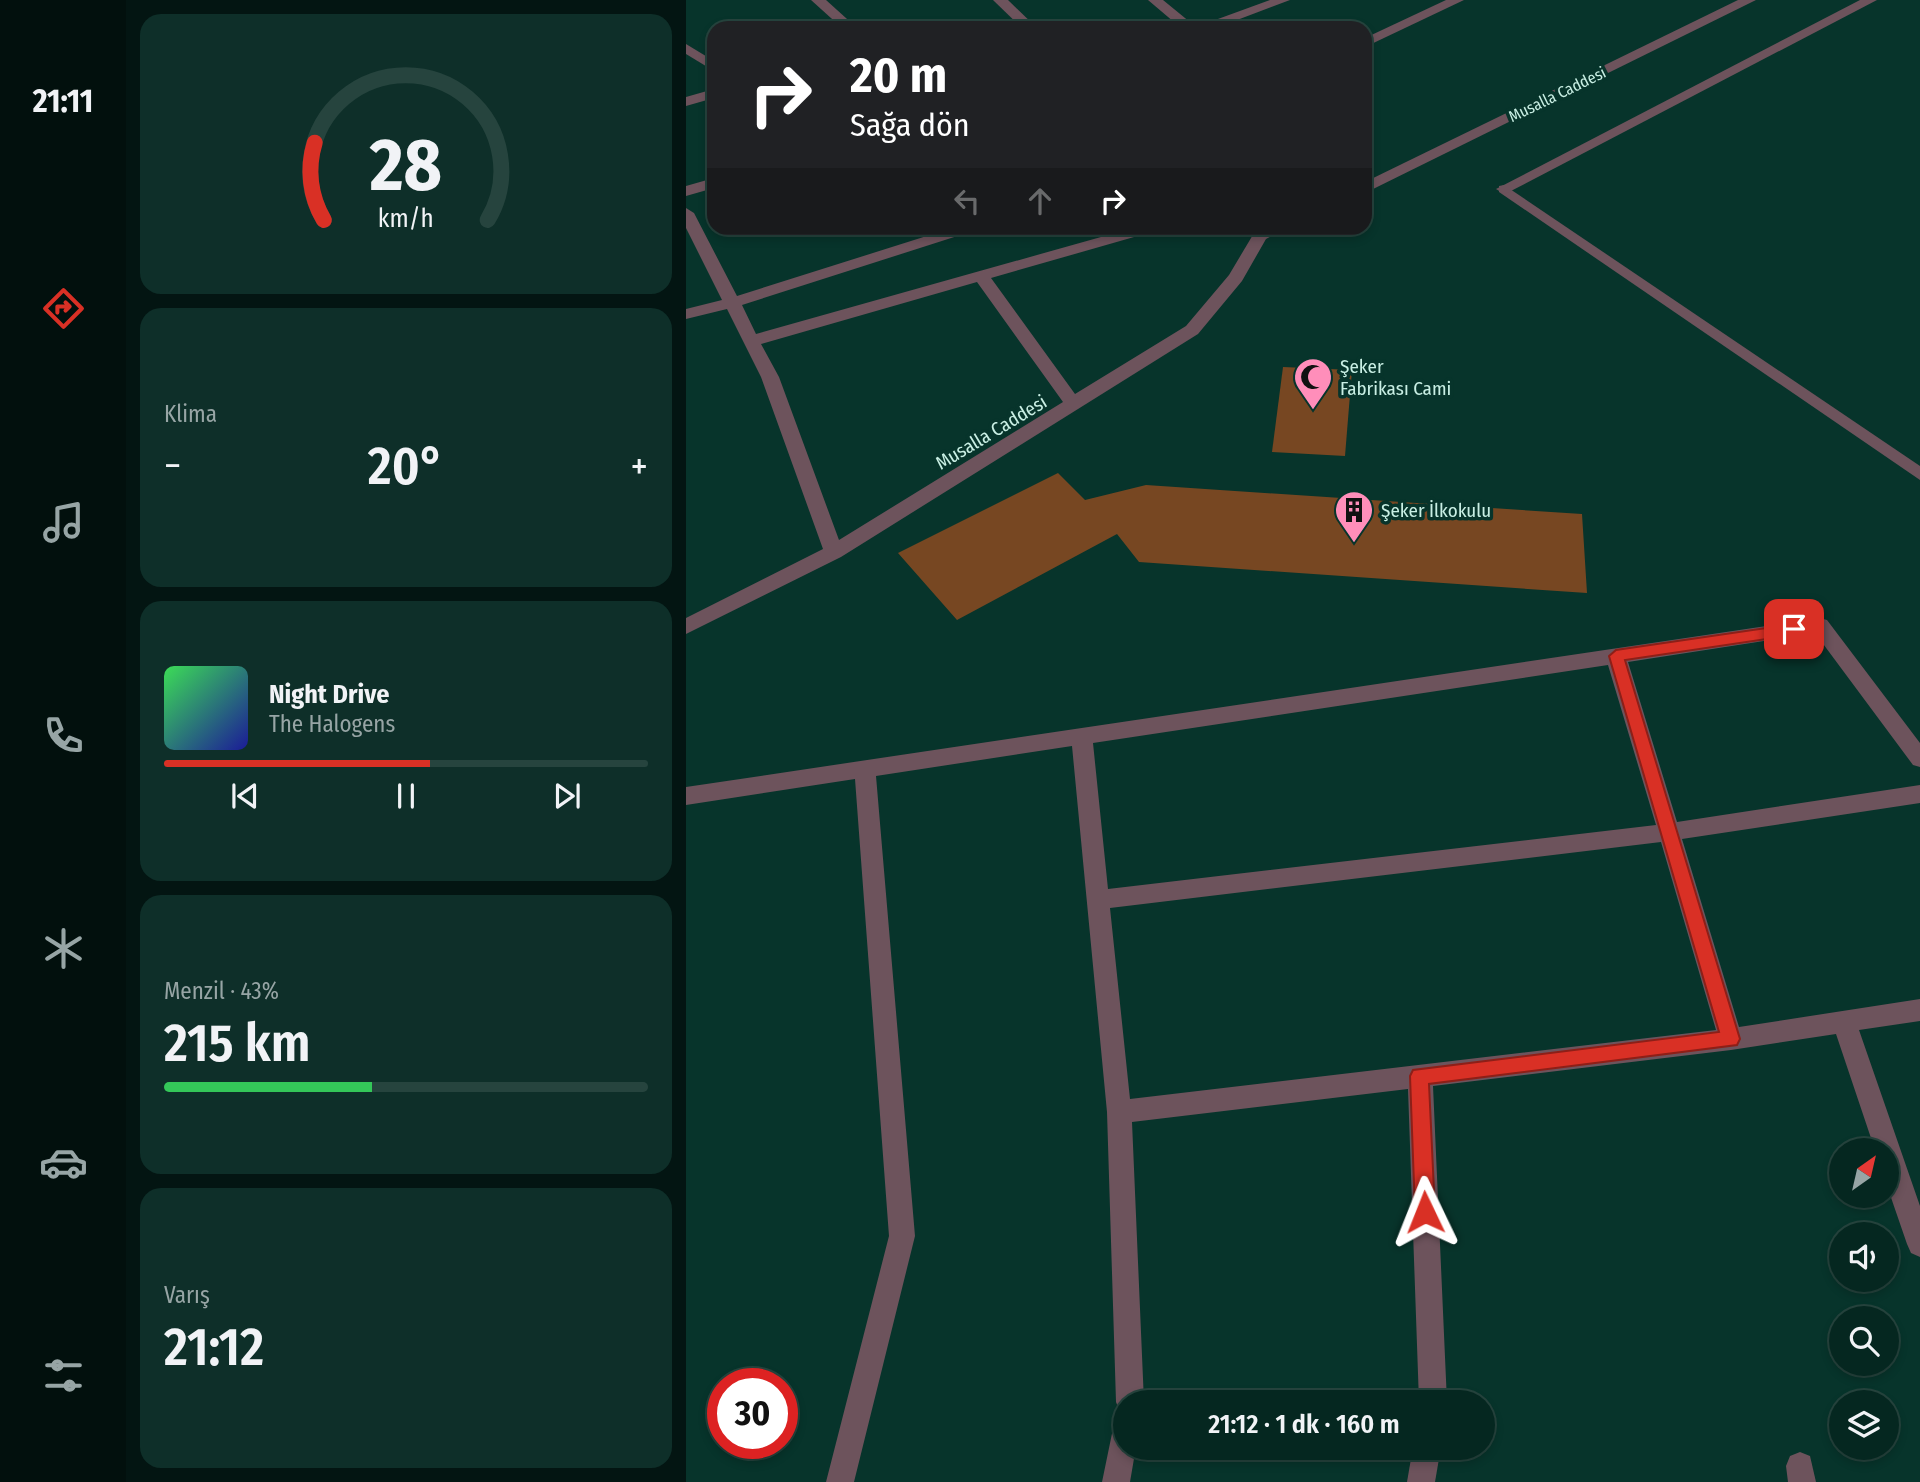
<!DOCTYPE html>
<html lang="tr">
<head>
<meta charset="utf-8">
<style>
  body { margin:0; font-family:"Fira Sans Condensed",sans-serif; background:#0e2f29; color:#f1f3f6; height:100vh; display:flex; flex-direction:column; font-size:26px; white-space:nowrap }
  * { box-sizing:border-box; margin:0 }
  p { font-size:23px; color:#97a5a5 }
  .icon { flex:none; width:38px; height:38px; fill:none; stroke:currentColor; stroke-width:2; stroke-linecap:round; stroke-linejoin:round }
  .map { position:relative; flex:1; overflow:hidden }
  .panel { display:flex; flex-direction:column; gap:14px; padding:14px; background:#031512; width:560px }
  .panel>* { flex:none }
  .banner { position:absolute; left:21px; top:21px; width:665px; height:214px; border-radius:21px; box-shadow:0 4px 10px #0003,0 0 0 2px #26443e; background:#202124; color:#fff; overflow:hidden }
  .needle { width:46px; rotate:34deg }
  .buttons { position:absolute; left:1143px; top:1138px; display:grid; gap:14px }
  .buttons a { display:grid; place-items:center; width:70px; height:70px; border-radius:50%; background:#052720; box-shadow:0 4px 10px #0003,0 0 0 2px #26443e; font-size:35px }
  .speed { position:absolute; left:21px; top:1368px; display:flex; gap:14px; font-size:35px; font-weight:700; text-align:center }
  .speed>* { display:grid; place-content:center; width:91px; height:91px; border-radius:50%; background:#052720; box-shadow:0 4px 10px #0003,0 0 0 2px #26443e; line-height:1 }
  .speed .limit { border:10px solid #d22; background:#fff; color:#111 }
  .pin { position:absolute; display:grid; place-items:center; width:60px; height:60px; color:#fff; margin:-30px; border-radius:14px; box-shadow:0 4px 10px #0006 }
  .me { position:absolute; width:77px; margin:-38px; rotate:358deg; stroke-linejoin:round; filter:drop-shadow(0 0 5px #0008) }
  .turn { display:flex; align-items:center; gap:24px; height:147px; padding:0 28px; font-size:32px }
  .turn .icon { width:91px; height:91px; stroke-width:2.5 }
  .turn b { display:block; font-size:49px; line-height:60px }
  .lanes { display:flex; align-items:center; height:66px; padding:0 28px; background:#0003; justify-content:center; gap:35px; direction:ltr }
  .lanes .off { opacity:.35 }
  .big { font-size:52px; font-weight:600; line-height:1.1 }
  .panel .card { flex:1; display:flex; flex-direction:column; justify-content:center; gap:10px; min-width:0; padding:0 24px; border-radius:21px; background:#0e2f29 }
  .panel .dial { align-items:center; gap:0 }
  .dial svg { height:182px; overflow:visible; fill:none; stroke:#26443e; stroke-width:7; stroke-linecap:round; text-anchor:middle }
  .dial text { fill:#f1f3f6; stroke:none }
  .song { display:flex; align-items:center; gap:21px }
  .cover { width:84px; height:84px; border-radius:10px; background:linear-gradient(135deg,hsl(130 70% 55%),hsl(240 70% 35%)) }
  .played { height:7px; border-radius:4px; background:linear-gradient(90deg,#d93025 55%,#26443e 55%) }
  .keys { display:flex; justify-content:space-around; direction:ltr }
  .heat { display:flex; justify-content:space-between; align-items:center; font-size:38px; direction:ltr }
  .charge { height:10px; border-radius:5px; background:linear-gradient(90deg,#34c759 43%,#26443e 0) }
  .trip { position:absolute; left:427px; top:1390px; width:382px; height:70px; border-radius:35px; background:#052720; box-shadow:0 4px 10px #0003,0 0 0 2px #26443e; font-weight:600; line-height:70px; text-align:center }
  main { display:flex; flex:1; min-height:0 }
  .tabs { display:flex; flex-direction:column; width:126px; justify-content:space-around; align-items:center; background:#02100d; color:#97a5a5 }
  .tabs .icon { width:49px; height:49px }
  .tabs .current { color:#d93025 }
  .tabs b { font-size:32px; color:#f1f3f6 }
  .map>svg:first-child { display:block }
  .building { fill:#774722 }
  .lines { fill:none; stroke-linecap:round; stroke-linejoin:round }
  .lane { fill:#6d535c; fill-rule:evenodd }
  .street { fill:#6d535c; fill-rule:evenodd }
  .route { fill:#d93025; stroke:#8d1f18; stroke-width:2 }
  .labels { text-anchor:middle; stroke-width:7; stroke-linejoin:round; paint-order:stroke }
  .far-street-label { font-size:16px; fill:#c9efe4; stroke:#07342b }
  .poi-label { font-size:19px; fill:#c9efe4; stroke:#07342b; text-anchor:start }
  .street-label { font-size:19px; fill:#c9efe4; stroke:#07342b }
</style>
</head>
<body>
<main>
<nav class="tabs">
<b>21:11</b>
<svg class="icon current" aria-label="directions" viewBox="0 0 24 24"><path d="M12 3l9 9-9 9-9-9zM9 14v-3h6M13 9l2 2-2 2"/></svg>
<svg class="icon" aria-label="music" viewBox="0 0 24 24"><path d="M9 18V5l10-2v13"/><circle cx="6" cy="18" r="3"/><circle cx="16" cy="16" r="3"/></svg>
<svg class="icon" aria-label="phone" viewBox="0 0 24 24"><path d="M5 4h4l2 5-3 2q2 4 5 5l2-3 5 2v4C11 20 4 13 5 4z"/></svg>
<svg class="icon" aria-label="climate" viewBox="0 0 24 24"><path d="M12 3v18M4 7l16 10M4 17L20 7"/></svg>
<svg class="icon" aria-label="car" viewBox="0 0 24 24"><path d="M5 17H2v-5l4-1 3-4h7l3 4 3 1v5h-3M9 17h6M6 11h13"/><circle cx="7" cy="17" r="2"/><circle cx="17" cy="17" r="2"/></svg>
<svg class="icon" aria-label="filters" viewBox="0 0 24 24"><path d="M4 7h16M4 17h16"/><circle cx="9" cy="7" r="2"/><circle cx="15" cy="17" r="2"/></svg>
</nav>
<section class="panel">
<div class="card dial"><svg viewBox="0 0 100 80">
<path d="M14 69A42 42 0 1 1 86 69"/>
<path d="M14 69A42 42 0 0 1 10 35" stroke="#d93025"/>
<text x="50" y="56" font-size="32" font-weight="700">28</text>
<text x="50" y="72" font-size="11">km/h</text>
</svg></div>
<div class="card"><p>Klima</p>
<div class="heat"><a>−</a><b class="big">20°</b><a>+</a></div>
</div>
<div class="card">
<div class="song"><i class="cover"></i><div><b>Night Drive</b><p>The Halogens</p></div></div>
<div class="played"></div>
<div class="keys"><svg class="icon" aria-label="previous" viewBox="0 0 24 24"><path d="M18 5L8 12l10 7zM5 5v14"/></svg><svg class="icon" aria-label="pause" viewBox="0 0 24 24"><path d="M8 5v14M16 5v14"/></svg><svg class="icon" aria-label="next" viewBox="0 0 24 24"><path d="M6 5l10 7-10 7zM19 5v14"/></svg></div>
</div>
<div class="card"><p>Menzil · 43%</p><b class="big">215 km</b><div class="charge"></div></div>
<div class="card"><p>Varış</p><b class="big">21:12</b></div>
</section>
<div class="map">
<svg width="1234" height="1482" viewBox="0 0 1234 1482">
  <rect width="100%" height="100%" fill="#07342b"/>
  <g class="building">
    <path d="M597 367 666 370 659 456 586 452Z"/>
    <path d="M372 473 399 500 460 485 896 514 901 593 453 562 431 534 271 620 212 553Z"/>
  </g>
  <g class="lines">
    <path class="lane" d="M818 185 1234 466V480L813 192V186Z"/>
    <g class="street">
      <path d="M125 0H140L171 28H156Z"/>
      <path d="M307 0H322L351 28H336Z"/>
      <path d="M462 0H477L510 27 584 0H604L530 28H495Z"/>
      <path d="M760 0H778L679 47V38Z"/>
      <path d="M1052 0H1070L679 193V182Z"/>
      <path d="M1174 0H1191L823 192 818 194 810 189Z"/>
      <path d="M0 44 28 61V71L0 54Z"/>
      <path d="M28 89V98L0 106V97Z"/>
      <path d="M28 178V188L0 196V186Z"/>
      <path d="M0 208 8 213 51 296 266 228H289L287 231 56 305 70 334 447 228H471L469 231 305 278 389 394 500 326 543 275 568 233 581 228H601L580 239 556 281 512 334 155 557 0 634V618L137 549 75 377 41 309 0 319V309L36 300 0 228ZM291 282 377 402 153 540 93 377 75 344Z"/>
      <path d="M1134 618 1141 620 1234 743V767L1227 765 1129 633 942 662 991 822 1234 785V803L996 839 1053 1027 1234 999V1021L1173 1030 1234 1206V1257L1225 1253 1221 1244 1200 1183V1150H1189L1150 1034 1045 1050 747 1086 761 1402H733L722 1089 446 1122 458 1402H439V1414L434 1412 430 1402 421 1112 386 746 190 776 229 1236 168 1482H140L203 1236 169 779 0 805V787ZM922 665 970 825 422 889 407 743ZM975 842 1030 1030 444 1099 424 908Z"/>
      <path d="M439 1415V1447H450L444 1482H416L429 1419Z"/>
      <path d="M727 1447H755L749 1482H721Z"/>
      <path d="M1114 1452 1124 1456 1130 1482H1102L1100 1466 1104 1456Z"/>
    </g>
  </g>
  <path class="route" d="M1108 624 1116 629 1108 635 939 660 1054 1039 1051 1045 743 1084 749 1212 746 1219 739 1221 732 1219 729 1212 724 1076 727 1070 1033 1032 923 656 930 650Z"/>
  <defs>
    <symbol id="mosque-pin" viewBox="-11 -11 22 30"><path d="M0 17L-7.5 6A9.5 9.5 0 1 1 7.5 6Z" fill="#ff8eba" stroke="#07342b"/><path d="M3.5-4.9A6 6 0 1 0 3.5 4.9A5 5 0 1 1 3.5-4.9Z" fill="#111"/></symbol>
    <symbol id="building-pin" viewBox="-11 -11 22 30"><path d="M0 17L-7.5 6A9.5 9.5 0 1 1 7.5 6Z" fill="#ff8eba" stroke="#07342b"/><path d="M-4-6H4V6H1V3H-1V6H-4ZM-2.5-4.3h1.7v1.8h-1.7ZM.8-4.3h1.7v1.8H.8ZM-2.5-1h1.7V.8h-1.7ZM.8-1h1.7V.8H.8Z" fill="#111"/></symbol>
  </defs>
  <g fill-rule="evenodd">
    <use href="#mosque-pin" x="605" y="355" width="44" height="60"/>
    <use href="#building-pin" x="646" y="488" width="44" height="60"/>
  </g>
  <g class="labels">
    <g class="far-street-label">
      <text transform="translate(871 94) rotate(-26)" y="6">Musalla Caddesi</text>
    </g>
    <g class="poi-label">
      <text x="654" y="373">Şeker<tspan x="654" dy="22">Fabrikası Cami</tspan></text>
      <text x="695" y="517">Şeker İlkokulu</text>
    </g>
    <g class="street-label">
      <text transform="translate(305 432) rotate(-31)" y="7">Musalla Caddesi</text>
    </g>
  </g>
</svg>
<div class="buttons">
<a><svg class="needle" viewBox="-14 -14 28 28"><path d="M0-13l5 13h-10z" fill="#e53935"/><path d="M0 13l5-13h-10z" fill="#97a5a5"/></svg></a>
<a><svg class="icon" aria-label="sound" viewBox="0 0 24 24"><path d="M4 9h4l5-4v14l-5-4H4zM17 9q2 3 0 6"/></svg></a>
<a><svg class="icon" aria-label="search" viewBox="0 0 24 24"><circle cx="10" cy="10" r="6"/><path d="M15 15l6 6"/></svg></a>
<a><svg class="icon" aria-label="layers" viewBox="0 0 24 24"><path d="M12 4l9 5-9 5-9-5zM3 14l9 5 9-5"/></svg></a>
</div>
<div class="speed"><div class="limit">30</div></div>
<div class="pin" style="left:1108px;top:629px;background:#d93025"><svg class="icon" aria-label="arrive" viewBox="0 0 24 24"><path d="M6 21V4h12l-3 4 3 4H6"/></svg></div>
<svg class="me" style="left:739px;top:1212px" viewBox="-20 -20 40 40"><path d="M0-17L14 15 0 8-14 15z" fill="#d93025" stroke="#fff" stroke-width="4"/></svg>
<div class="trip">21:12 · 1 dk · 160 m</div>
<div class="banner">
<div class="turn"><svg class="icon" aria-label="right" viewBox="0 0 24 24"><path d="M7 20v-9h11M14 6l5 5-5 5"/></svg><div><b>20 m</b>Sağa dön</div></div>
<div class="lanes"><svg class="icon off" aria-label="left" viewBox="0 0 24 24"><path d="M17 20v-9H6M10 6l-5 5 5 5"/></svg><svg class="icon off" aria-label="ahead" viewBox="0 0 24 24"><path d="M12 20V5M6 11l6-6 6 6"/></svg><svg class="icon" aria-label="right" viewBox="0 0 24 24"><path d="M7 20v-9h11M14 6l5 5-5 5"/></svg></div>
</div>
</div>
</main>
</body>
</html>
